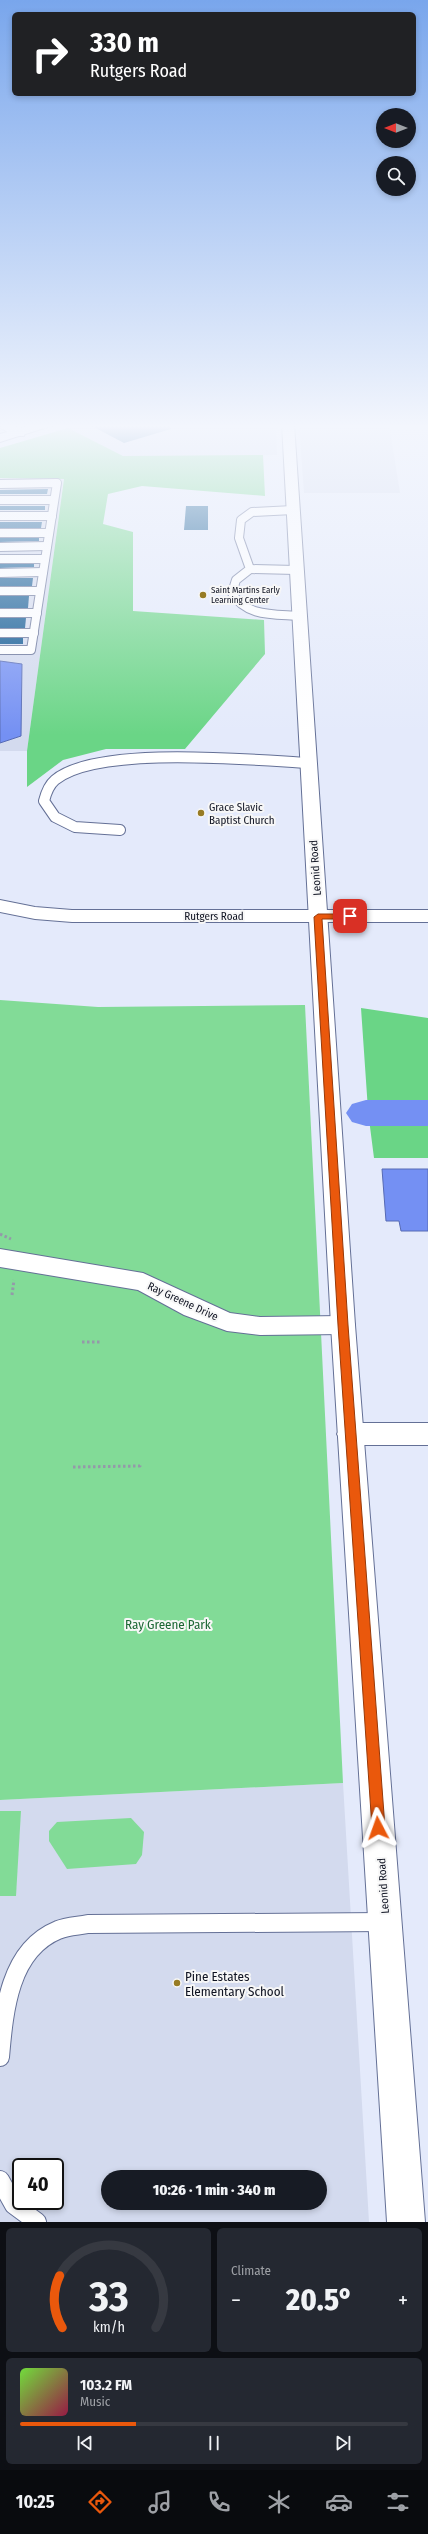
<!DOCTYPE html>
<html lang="en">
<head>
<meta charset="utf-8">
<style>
  body { margin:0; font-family:"Fira Sans Condensed",sans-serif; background:#242831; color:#f1f3f6; height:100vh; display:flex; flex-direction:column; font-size:15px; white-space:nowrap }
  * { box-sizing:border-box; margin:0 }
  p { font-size:13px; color:#9ea1a6 }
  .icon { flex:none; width:22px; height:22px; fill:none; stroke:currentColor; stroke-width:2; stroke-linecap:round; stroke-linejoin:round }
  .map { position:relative; height:2222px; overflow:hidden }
  .drawer { display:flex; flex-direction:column; gap:6px; padding:6px; background:#0d0f14; flex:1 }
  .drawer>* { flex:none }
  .hud { position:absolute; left:12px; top:12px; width:404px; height:84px; border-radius:6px; box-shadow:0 2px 6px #0003; background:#202124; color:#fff; overflow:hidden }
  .needle { width:26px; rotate:270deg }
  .tools { position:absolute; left:376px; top:108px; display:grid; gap:8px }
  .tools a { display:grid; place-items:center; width:40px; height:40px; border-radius:50%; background:#171b24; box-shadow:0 2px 6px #0003; font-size:20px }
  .speed { position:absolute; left:12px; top:2158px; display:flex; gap:8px; font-size:20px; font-weight:700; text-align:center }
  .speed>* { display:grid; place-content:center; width:52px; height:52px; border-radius:50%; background:#171b24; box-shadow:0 2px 6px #0003; line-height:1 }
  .speed .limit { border:2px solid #111; border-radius:6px; background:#fff; color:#111 }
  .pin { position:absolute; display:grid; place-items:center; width:34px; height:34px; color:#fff; margin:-17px; border-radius:8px; box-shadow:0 2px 6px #0006 }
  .me { position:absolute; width:44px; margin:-22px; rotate:356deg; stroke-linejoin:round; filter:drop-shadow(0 0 3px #0008) }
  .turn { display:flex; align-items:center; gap:14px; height:84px; padding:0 12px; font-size:18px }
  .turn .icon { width:52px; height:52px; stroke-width:2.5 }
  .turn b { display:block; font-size:28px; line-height:34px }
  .big { font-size:30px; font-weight:800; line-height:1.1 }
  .drawer .card { flex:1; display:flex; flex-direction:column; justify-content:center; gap:6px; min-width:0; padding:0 14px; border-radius:6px; background:#242831 }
  .drawer .dial { align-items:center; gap:0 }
  .dial svg { height:104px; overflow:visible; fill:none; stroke:#363941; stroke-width:7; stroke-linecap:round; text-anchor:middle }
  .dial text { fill:#f1f3f6; stroke:none }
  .song { display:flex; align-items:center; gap:12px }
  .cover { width:48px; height:48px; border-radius:6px; background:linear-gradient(135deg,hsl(100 70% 55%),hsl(340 70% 35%)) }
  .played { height:4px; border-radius:2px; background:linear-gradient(90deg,#ea580c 30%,#363941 30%) }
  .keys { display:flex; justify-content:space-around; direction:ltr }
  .heat { display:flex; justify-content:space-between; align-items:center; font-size:22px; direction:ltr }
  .drawer .tiles { flex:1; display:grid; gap:6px; grid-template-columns:1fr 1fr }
  .card:last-child { grid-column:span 2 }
  .trip { position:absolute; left:101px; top:2170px; width:226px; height:40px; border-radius:20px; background:#171b24; box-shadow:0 2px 6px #0003; font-weight:800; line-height:40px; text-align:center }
  .tab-bar { display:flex; height:64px; justify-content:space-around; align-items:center; background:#090b0e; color:#9ea1a6 }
  .tab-bar .icon { width:28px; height:28px }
  .tab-bar .selected { color:#ea580c }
  .tab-bar b { font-size:18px; color:#f1f3f6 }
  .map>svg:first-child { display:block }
  .built { fill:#d3daee; fill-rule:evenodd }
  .green { fill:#82db97 }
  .forest { fill:#6ad586 }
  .water { fill:#7490f3; stroke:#566ab4 }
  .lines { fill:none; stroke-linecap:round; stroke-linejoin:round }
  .river { fill:#7490f3; fill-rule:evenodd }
  .building { fill:#004e8b }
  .service-far2-casing { stroke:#647096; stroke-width:10 }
  .service-far1-casing { stroke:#647096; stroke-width:12 }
  .service-casing { stroke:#647096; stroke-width:20 }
  .minor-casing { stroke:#647096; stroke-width:2 }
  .tertiary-casing { stroke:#647096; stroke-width:2 }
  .secondary-casing { stroke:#647096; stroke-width:2 }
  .primary-casing { stroke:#647096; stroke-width:2 }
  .path { stroke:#9499a9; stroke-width:3; stroke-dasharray:2.5 2.5; stroke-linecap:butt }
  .service-far2 { stroke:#fff; stroke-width:8 }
  .service-far1 { stroke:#fff; stroke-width:10 }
  .service { stroke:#fff; stroke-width:18 }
  .minor { fill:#fff; fill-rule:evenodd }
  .tertiary { fill:#fff; fill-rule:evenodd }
  .secondary { fill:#fff; fill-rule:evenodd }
  .primary { fill:#fff; fill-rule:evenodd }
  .route { fill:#ea580c; stroke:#983908 }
  .poi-dot { fill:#977b23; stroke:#f7f7f7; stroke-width:1.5 }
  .labels { text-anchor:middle; stroke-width:4; stroke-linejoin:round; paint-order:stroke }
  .far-poi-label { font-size:9px; fill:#0f1322; stroke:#f7f7f7; text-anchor:start }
  .poi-label { font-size:11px; fill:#0f1322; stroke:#f7f7f7; text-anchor:start }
  .street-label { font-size:11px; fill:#0f1322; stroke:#f7f7f7 }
  .near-park-label { font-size:13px; fill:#1c6735; stroke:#f7f7f7 }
  .near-poi-label { font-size:13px; fill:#0f1322; stroke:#f7f7f7; text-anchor:start }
</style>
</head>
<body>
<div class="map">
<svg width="428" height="2222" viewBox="0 0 428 2222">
  <rect width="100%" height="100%" fill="#e4eafb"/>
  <g class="built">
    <path d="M276 424 277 455 123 456 62 425Z"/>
    <path d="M299 424H389L400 493H304Z"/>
    <path d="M0 478H64L27 751H0Z"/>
    <path d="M343 1783 369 2222H0V1800ZM21 2167H55V2201H21ZM108 2177H320V2203H108Z"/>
  </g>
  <g class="green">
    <path d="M0 1000 98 1007 305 1005 343 1783 0 1800Z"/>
    <path d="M0 1811H21L16 1896H0Z"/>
    <path d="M131 1818 144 1832 142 1855 136 1864 67 1869 49 1841V1831L57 1822Z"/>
  </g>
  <g class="forest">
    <path d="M68 428 123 456 263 455 265 496 142 486 108 494 103 524 133 532V611L264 620 265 654 185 749H106L63 760 27 787V751L64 479 0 478V448Z"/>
    <path d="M361 1008 428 1018V1105L390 1107 368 1110Z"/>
    <path d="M420 1117 428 1118V1158H374L369 1119 386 1123Z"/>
  </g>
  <g class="water">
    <path d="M0 661 22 664 21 736 0 743Z"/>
    <path d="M428 1105V1118L386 1123 369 1119 368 1110 390 1107Z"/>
    <path d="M382 1169H428V1231H401L399 1221H386Z"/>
  </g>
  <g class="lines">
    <path class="river" d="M366 1100H428V1126H366L352 1122 346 1113 352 1104Z"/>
  </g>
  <g class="building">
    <path d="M88 424H170L171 429 124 443Z"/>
    <path d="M0 489V490L48 489 47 494H0Z"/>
    <rect x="0" y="506" width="45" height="4"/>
    <path d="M186 506H208V530H184Z"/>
    <path d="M0 522H42L41 528H0Z"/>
    <path d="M0 538H39V541L0 542Z"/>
    <path d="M0 564H34V567L0 568Z"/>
    <path d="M0 578H33L32 586H0Z"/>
    <path d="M0 596H29L28 608H0Z"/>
    <path d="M0 618H26L25 628H0Z"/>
    <rect x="0" y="638" width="23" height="6"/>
  </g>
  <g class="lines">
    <defs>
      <g id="service-far2">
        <path d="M0 484 57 483 31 650H0"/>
        <path d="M0 500H54"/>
        <path d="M293 510 252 512 241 520 239 538 250 569 236 580 232 593C246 617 274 614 299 616"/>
        <path d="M0 516H52"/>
        <path d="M0 533H49"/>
        <path d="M0 547 47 546"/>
        <path d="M0 559H45"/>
        <path d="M250 569 296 570"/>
        <path d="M0 573 43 572"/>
        <path d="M0 591H40"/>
        <path d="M0 613H37"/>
        <path d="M0 633H34"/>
      </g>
      <path id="service-far1" d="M120 830 75 827 55 817 44 801C46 793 49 785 55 780 97 745 252 760 308 763"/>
      <g id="service">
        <path d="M0 2057C4 2011 9 1950 58 1930 67 1926 78 1926 88 1924L384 1922"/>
        <path d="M0 2180 14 2205 37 2222"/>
      </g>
      <g id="minor">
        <path d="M0 900 35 907 72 910H428V922H72L35 919 0 912Z"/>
        <path d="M0 1249 143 1273 230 1313 260 1317 343 1316 352 1318 355 1325 352 1332 343 1334 260 1335 227 1331 184 1315 138 1290 0 1267Z"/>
        <path d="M350 1423H428V1445H350L341 1441 337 1434 341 1427Z"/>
      </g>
      <path id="tertiary" d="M282 424H294L355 1325 425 2222H387L331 1325Z"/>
      <path id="secondary" d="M0 424H13L25 433 24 436H14L1 428Z"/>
      <path id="primary" d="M35 424H57L0 442V434Z"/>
    </defs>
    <use href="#service-far2" class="service-far2-casing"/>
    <use href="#service-far1" class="service-far1-casing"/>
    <use href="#service" class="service-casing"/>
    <use href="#minor" class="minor-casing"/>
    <use href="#tertiary" class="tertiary-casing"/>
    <use href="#secondary" class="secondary-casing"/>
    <use href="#primary" class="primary-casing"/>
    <g class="path">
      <path d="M0 1234 11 1239"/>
      <path d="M12 1295 14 1280"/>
      <path d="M82 1342H101"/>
      <path d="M73 1467 140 1466V1464"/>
    </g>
    <use href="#service-far2" class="service-far2"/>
    <use href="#service-far1" class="service-far1"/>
    <use href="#service" class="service"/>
    <use href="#minor" class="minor"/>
    <use href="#tertiary" class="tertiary"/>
    <use href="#secondary" class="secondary"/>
    <use href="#primary" class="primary"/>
  </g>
  <linearGradient id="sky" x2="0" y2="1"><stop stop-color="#79a6ec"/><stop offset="0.58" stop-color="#f3f6fd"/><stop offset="1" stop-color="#f3f6fd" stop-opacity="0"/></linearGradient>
  <rect width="428" height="735" fill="url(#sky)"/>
  <path class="route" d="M318 914H350L354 916 350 919H322L348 1325 385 1828 383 1832 378 1834 374 1832 372 1828 338 1325 314 917Z"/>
  <g class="poi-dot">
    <circle cx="203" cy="595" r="4"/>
    <circle cx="201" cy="813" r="4"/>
    <circle cx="177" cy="1983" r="4"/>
  </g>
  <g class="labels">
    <g class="far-poi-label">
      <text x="211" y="593">Saint Martins Early<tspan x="211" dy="10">Learning Center</tspan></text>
    </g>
    <g class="poi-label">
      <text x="209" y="811">Grace Slavic<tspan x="209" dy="13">Baptist Church</tspan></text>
    </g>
    <g class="street-label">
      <text transform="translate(315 868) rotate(-94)" y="4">Leonid Road</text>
      <text x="214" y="920">Rutgers Road</text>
      <text transform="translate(183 1301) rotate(25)" y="4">Ray Greene Drive</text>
      <text transform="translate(383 1886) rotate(-94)" y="4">Leonid Road</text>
    </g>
    <g class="near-park-label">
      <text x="168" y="1629">Ray Greene Park</text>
    </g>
    <g class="near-poi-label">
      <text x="185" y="1981">Pine Estates<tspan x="185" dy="15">Elementary School</tspan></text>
    </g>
  </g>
</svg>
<div class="tools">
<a><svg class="needle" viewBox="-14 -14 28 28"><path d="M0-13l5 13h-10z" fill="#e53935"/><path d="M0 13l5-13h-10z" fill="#9ea1a6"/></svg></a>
<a><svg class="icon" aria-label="search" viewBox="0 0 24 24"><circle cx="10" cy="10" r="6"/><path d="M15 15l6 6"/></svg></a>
</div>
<div class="speed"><div class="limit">40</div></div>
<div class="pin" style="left:350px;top:916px;background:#d93025"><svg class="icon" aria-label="arrive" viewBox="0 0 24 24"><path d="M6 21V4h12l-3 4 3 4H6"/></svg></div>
<svg class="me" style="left:378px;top:1828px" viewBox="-20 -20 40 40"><path d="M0-17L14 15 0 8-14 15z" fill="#ea580c" stroke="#fff" stroke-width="4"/></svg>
<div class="trip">10:26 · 1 min · 340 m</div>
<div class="hud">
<div class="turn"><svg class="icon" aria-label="right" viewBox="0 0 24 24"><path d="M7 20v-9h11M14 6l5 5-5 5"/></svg><div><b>330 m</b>Rutgers Road</div></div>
</div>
</div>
<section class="drawer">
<div class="tiles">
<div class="card dial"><svg viewBox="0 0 100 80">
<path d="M14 69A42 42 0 1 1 86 69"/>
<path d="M14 69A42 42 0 0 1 12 29" stroke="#ea580c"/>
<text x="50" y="56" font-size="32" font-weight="700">33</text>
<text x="50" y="72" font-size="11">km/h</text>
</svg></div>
<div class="card"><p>Climate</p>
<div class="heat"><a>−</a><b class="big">20.5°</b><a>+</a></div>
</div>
<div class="card">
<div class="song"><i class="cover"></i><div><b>103.2 FM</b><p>Music</p></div></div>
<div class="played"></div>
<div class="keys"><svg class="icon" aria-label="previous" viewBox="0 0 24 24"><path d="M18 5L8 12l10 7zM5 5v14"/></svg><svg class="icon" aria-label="pause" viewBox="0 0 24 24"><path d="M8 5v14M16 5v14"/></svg><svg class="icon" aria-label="next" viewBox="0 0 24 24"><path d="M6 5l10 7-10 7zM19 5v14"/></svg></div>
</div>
</div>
</section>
<nav class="tab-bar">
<b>10:25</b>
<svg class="icon selected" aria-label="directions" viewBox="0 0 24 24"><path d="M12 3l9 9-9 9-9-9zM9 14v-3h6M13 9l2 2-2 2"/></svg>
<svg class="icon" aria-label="music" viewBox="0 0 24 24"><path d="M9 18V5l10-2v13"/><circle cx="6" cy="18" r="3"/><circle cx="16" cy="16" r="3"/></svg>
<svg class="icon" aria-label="phone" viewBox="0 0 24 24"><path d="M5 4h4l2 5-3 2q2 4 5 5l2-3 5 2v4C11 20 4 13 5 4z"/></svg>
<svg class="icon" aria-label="climate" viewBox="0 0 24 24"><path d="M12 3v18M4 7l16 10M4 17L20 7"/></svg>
<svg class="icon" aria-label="car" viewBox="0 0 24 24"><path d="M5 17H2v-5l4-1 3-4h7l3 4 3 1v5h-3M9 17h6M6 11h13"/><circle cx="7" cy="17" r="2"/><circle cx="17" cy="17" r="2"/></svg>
<svg class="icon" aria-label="filters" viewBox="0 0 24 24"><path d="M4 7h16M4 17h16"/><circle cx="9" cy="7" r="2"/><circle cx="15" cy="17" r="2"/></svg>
</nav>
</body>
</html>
